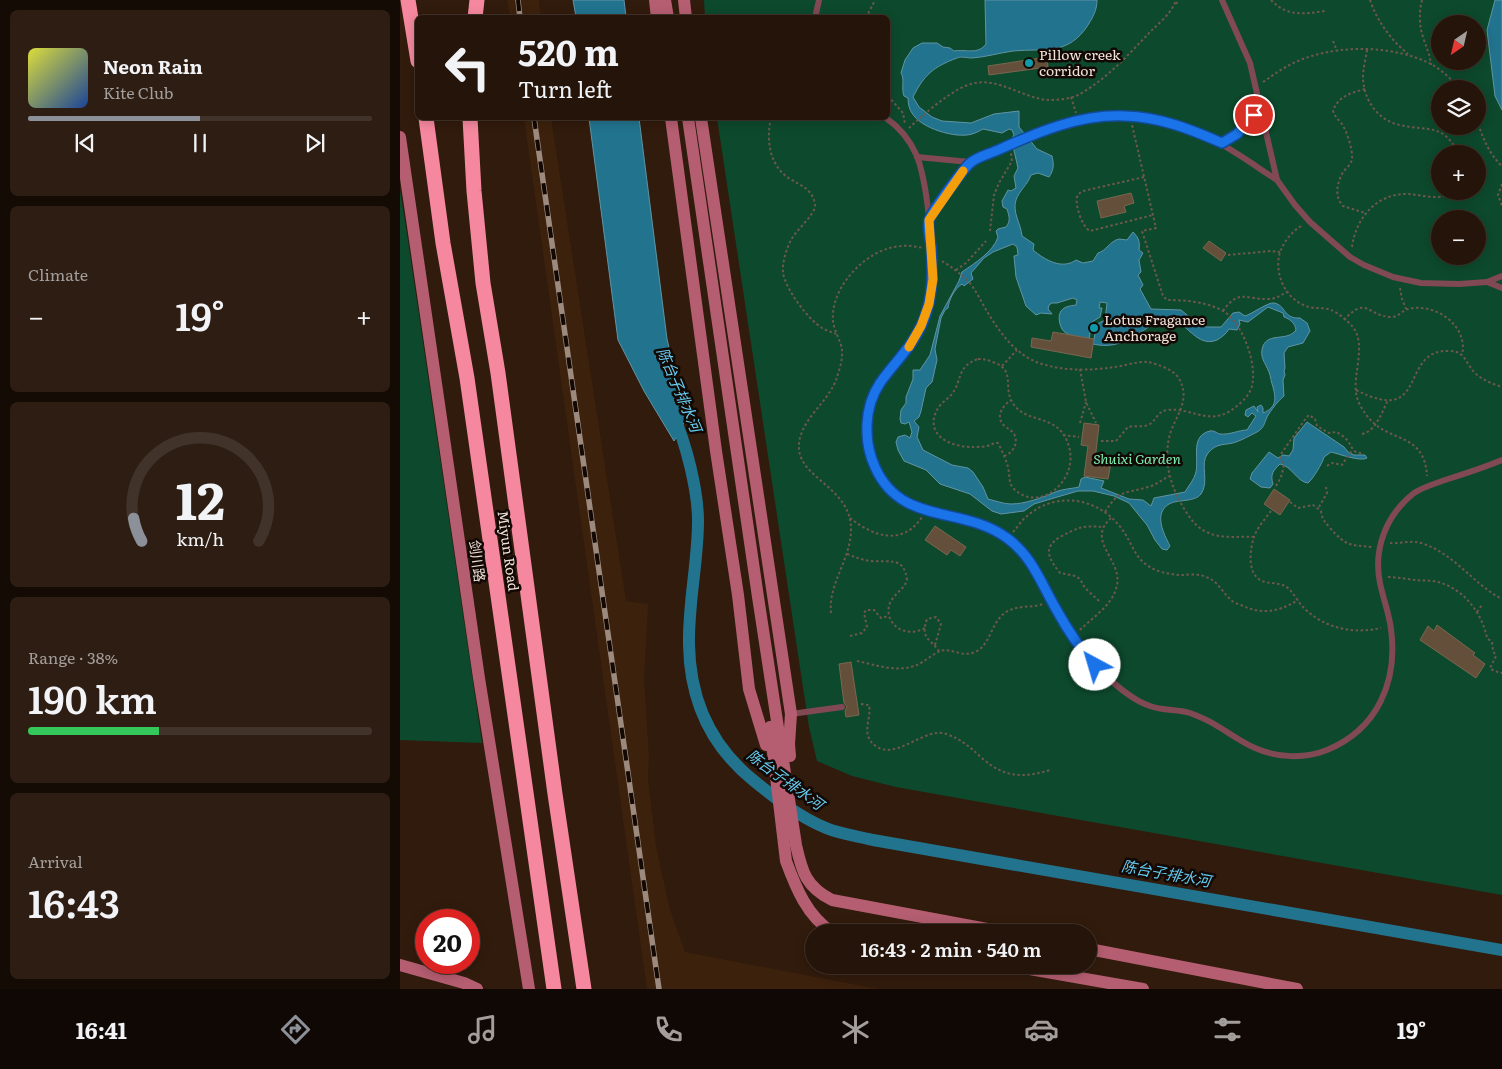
<!DOCTYPE html>
<html lang="en">
<head>
<meta charset="utf-8">
<style>
  body { margin:0; font-family:Literata,"Noto Sans SC",serif; background:#2d1d12; color:#f1f3f6; height:100vh; display:flex; flex-direction:column; font-size:19px; white-space:nowrap }
  * { box-sizing:border-box; margin:0 }
  p { font-size:16px; color:#a39e9c }
  .icon { flex:none; width:28px; height:28px; fill:none; stroke:currentColor; stroke-width:2; stroke-linecap:round; stroke-linejoin:round }
  .map { position:relative; flex:1; overflow:hidden }
  .panel { display:flex; flex-direction:column; gap:10px; padding:10px; background:#140b05; width:400px }
  .panel>* { flex:none }
  .banner { position:absolute; left:15px; top:15px; width:475px; height:105px; border-radius:8px; box-shadow:0 2px 12px #0003,0 0 0 1px #42332a; background:#251409; color:#f1f3f6; overflow:hidden }
  .needle { width:32px; rotate:214deg }
  .buttons { position:absolute; left:1031px; top:15px; display:grid; gap:10px }
  .buttons a { display:grid; place-items:center; width:55px; height:55px; border-radius:50%; background:#251409; box-shadow:0 2px 12px #0003,0 0 0 1px #42332a; font-size:25px }
  .speed { position:absolute; left:15px; top:909px; display:flex; gap:10px; font-size:25px; font-weight:700; text-align:center }
  .speed>* { display:grid; place-content:center; width:65px; height:65px; border-radius:50%; background:#251409; box-shadow:0 2px 12px #0003,0 0 0 1px #42332a; line-height:1 }
  .speed .limit { border:8px solid #d22; background:#fff; color:#111 }
  .pin { position:absolute; display:grid; place-items:center; width:42px; height:42px; color:#fff; margin:-21px; border:2px solid #fff; border-radius:50%; box-shadow:0 1px 5px #0007 }
  .me { position:absolute; width:55px; margin:-28px; rotate:321deg; stroke-linejoin:round; filter:drop-shadow(0 0 4px #0008) }
  .turn { display:flex; align-items:center; gap:18px; height:105px; padding:0 20px; font-size:22px }
  .turn .icon { width:65px; height:65px; stroke-width:2.5 }
  .turn b { display:block; font-size:35px; line-height:42px }
  .big { font-size:38px; font-weight:600; line-height:1.1 }
  .panel .tile { flex:1; display:flex; flex-direction:column; justify-content:center; gap:8px; min-width:0; padding:0 18px; border-radius:8px; background:#2d1d12 }
  .panel .dial { align-items:center; gap:0 }
  .dial svg { height:130px; overflow:visible; fill:none; stroke:#42332a; stroke-width:7; stroke-linecap:round; text-anchor:middle }
  .dial text { fill:#f1f3f6; stroke:none }
  .song { display:flex; align-items:center; gap:15px }
  .cover { width:60px; height:60px; border-radius:8px; background:linear-gradient(135deg,hsl(60 70% 55%),hsl(220 70% 35%)) }
  .played { height:5px; border-radius:2px; background:linear-gradient(90deg,#8c9099 50%,#42332a 50%) }
  .keys { display:flex; justify-content:space-around; direction:ltr }
  .heat { display:flex; justify-content:space-between; align-items:center; font-size:28px; direction:ltr }
  .charge { height:8px; border-radius:4px; background:linear-gradient(90deg,#34c759 38%,#42332a 0) }
  .trip { position:absolute; left:405px; top:924px; width:292px; height:50px; border-radius:25px; background:#251409; box-shadow:0 2px 12px #0003,0 0 0 1px #42332a; font-weight:600; line-height:50px; text-align:center }
  .tabs { display:flex; height:80px; justify-content:space-around; align-items:center; background:#0f0804; color:#a39e9c }
  .tabs .icon { width:35px; height:35px }
  .tabs .active { color:#8c9099 }
  .tabs b { font-size:22px; color:#f1f3f6 }
  main { display:flex; flex:1; min-height:0 }
  .map>svg:first-child { display:block }
  .built { fill:#3c210d }
  .green { fill:#0d492d; fill-rule:evenodd }
  .water { fill:#22738e; stroke:#6094a4; fill-rule:evenodd }
  .lines { fill:none; stroke-linecap:round; stroke-linejoin:round }
  .canal { stroke:#22738e; stroke-width:12 }
  .building { fill:#64503a; stroke:#7b6650 }
  .path { stroke:#6d584b; stroke-width:2; stroke-dasharray:2.5 2.5; stroke-linecap:butt }
  .lane { stroke:#804954; stroke-width:6 }
  .secondary { stroke:#b55e71; stroke-width:12 }
  .highway { stroke:#f5889f; stroke-width:15 }
  .rail-casing { stroke:#9d8a7e; stroke-width:5.5 }
  .rail { stroke:#120804; stroke-width:4; stroke-dasharray:11; stroke-linecap:butt }
  .route-casing { stroke:#114b97; stroke-width:12 }
  .route { stroke:#1a73e8; stroke-width:9 }
  .slow { stroke:#f59e0b; stroke-width:9 }
  .culture-dot { fill:#0f9aa8; stroke:#120804; stroke-width:2 }
  .labels { text-anchor:middle; stroke-width:5; stroke-linejoin:round; paint-order:stroke }
  .poi-label { font-size:14px; fill:#f1e1d8; stroke:#120804; text-anchor:start }
  .park-label { font-size:14px; font-style:italic; fill:#7defb1; stroke:#120804 }
  .street-label { font-size:14px; fill:#f1e1d8; stroke:#120804 }
  .water-label { font-size:15px; font-style:italic; fill:#65cdf3; stroke:#120804 }
</style>
</head>
<body>
<main>
<section class="panel">
<div class="tile">
<div class="song"><i class="cover"></i><div><b>Neon Rain</b><p>Kite Club</p></div></div>
<div class="played"></div>
<div class="keys"><svg class="icon" aria-label="previous" viewBox="0 0 24 24"><path d="M18 5L8 12l10 7zM5 5v14"/></svg><svg class="icon" aria-label="pause" viewBox="0 0 24 24"><path d="M8 5v14M16 5v14"/></svg><svg class="icon" aria-label="next" viewBox="0 0 24 24"><path d="M6 5l10 7-10 7zM19 5v14"/></svg></div>
</div>
<div class="tile"><p>Climate</p>
<div class="heat"><a>−</a><b class="big">19°</b><a>+</a></div>
</div>
<div class="tile dial"><svg viewBox="0 0 100 80">
<path d="M14 69A42 42 0 1 1 86 69"/>
<path d="M14 69A42 42 0 0 1 9 55" stroke="#8c9099"/>
<text x="50" y="56" font-size="32" font-weight="700">12</text>
<text x="50" y="72" font-size="11">km/h</text>
</svg></div>
<div class="tile"><p>Range · 38%</p><b class="big">190 km</b><div class="charge"></div></div>
<div class="tile"><p>Arrival</p><b class="big">16:43</b></div>
</section>
<div class="map">
<svg width="1102" height="989" viewBox="0 0 1102 989">
  <rect width="100%" height="100%" fill="#311b0c"/>
  <g class="built">
    <path d="M107 0H139L141 17H110Z"/>
    <path d="M124 118H151L226 601 248 604 244 679 249 756 248 780 256 846 270 910 285 952 478 989H247Z"/>
  </g>
  <g class="green">
    <path d="M304 0H1102V895L496 787 452 776 417 761 409 727 317 118H488V18L305 17ZM1040 24H1078V61H1040ZM1040 89H1078V126H1040ZM1040 154H1078V191H1040ZM1040 219H1078V256H1040Z"/>
    <path d="M0 190 7 234 82 743 0 740Z"/>
  </g>
  <g class="water">
    <path d="M173 0H224L226 17H176Z"/>
    <path d="M585 0H697C697 10 693 17 688 25 668 56 645 48 613 51 599 53 586 57 572 58 567 58 561 56 557 58 533 67 524 75 513 97L519 107 532 117 542 121 571 123 594 114 619 111V127L637 149 652 156C654 164 654 170 649 177L638 173 631 175C628 184 619 191 616 200 612 212 621 224 622 236L634 244 633 250C645 260 662 270 676 260L683 263 693 261 698 253C706 251 710 241 719 239 722 239 724 240 727 240L733 232C739 238 740 242 739 250L743 253 739 260 741 272 738 275 743 285 740 289 751 309 781 310 799 325 807 327H821L833 313 839 312 845 316C852 314 868 302 874 303 886 305 883 319 900 318L907 323 910 331 903 343 888 347 884 353 885 368 884 371 885 375 883 380 884 396C878 401 871 410 867 417 864 424 864 428 857 432 851 435 842 440 836 442 825 446 817 442 808 453 799 464 810 481 801 494 798 498 793 499 788 500 782 501 774 501 769 504 753 514 764 534 770 546L767 550 762 549 755 540 747 525 729 503 714 496 693 491H678L654 498 634 504 624 511 601 514 592 511 570 494 540 484 526 470 504 461 498 450 496 442 498 437 505 435 510 438 512 432 509 422 505 424 501 423 500 419 501 410 506 403V397L513 379V370H520L530 355 540 316 559 281 562 272C575 263 593 252 598 237L596 231 598 229 606 227C611 221 609 216 607 209L603 207 602 201 608 190 611 191 616 188 614 176 618 168 613 146 610 142 614 135 612 130 609 129 602 133 583 129C579 131 576 133 572 134 556 139 520 128 512 113 509 109 508 103 508 98L504 96C501 88 505 79 501 73L505 60 513 48 522 43H537L543 47 550 48 554 51C566 49 578 55 586 44ZM613 244 617 247 618 255 614 256 616 277 626 306 636 315 641 313 652 314 648 309 649 305 652 303H657L673 298 677 300 676 305C670 306 665 306 661 311 657 317 660 330 666 333 672 337 682 337 689 339L692 322 700 317 702 308H699L700 302 707 303 705 320 697 324 693 344C722 351 740 331 763 318 767 319 774 319 778 322 790 329 800 347 817 340 822 337 826 334 829 329L837 330 840 324 839 320 848 322 868 307 883 313 884 317C890 319 895 323 896 330 887 342 869 332 863 346 859 357 865 362 869 372 871 377 871 382 873 387 876 399 877 407 863 413V408L861 405 857 407 858 412 854 406 846 410 845 415 848 417 852 413 856 416 847 430C839 430 830 435 820 434 816 433 814 430 810 431 790 436 799 457 796 472 794 480 789 485 785 492L754 498 751 506 743 500 729 499 701 488 704 481 685 477 681 479 679 487C670 489 661 489 653 493 641 498 625 504 611 504 604 504 596 501 588 499L583 487 573 472 568 468 552 465 523 450 517 437 519 427 514 421 519 417 521 411 526 388 532 382 537 360 535 349 541 318 545 310 548 308C549 300 554 289 562 284L564 286 573 279 571 273 584 258 593 252Z"/>
    <path d="M1095 0H1102V110L1095 96 1087 30Z"/>
    <path d="M189 118H239L267 339 286 419 274 441 244 391 218 340Z"/>
    <path d="M907 422 944 447 948 452 954 455H965L967 458C961 462 939 454 931 452L924 457C923 462 913 479 908 483 897 482 892 466 880 464 873 471 870 474 873 484L870 488 861 487 850 479 852 473 869 452 878 458 883 455 889 456 893 450 894 438Z"/>
  </g>
  <g class="lines">
    <path class="canal" d="M273 415C286 442 298 491 298 521 298 562 288 604 289 645 290 700 311 746 353 780 375 798 399 817 426 828 440 834 458 836 473 840L1102 950"/>
  </g>
  <g class="building">
    <path d="M647 57 648 67 589 75 588 66Z"/>
    <path d="M731 193 734 203 724 206 726 212 701 218 697 201Z"/>
    <path d="M809 241 826 253 821 261 803 248Z"/>
    <path d="M653 332 694 339 691 358 631 347 632 338 651 341Z"/>
    <path d="M684 423 699 425 695 460 711 463 708 479 684 476 688 446 681 445Z"/>
    <path d="M874 489 890 500 880 515 864 504Z"/>
    <path d="M535 526 566 547 560 556 551 550 547 555 525 540Z"/>
    <path d="M1037 625 1075 653 1073 655 1085 664 1076 678 1020 640 1028 626 1034 631Z"/>
    <path d="M451 662 459 715 446 717 445 711 447 707 444 703 439 664Z"/>
  </g>
  <g class="lines">
    <g class="path">
      <path d="M871 0C887 17 904 14 925 11"/>
      <path d="M970 0C977 21 991 40 1008 54"/>
      <path d="M1022 0C1019 12 1019 25 1023 37 1026 47 1030 54 1031 65"/>
      <path d="M776 4 779 0"/>
      <path d="M466 18 475 0"/>
      <path d="M933 41 937 51"/>
      <path d="M967 50C966 58 963 68 963 77 963 99 978 121 1000 125 1029 132 1042 122 1059 154"/>
      <path d="M863 82C871 77 878 71 886 67 925 44 990 43 1031 64 1042 70 1052 80 1060 89"/>
      <path d="M965 89C951 93 938 96 933 111 935 117 938 119 942 124 947 132 953 150 952 159 951 165 946 168 943 172 937 183 934 196 943 206L965 213"/>
      <path d="M488 96 503 113 505 124"/>
      <path d="M671 97 676 113"/>
      <path d="M371 118C366 139 369 166 390 179 402 186 412 189 415 204 417 213 396 230 391 240 386 250 382 263 383 273 386 290 408 319 422 328 427 331 432 332 436 334"/>
      <path d="M1078 124C1084 140 1089 154 1102 166"/>
      <path d="M509 128C523 115 552 89 571 84 597 76 622 98 648 100 657 100 670 99 678 95 706 80 728 55 750 32 759 23 772 13 776 0"/>
      <path d="M744 177 683 191C680 193 679 193 677 197 675 205 682 227 690 231L753 215"/>
      <path d="M1102 184 1098 195 1102 206"/>
      <path d="M901 226C890 233 882 244 879 256 875 277 887 301 909 307 916 309 924 307 931 310 937 312 948 321 952 326 967 343 953 373 956 393 957 400 961 408 965 413 986 445 1024 429 1027 476"/>
      <path d="M590 231 594 195 599 183 612 161 611 153"/>
      <path d="M952 247C956 218 976 193 1009 194 1024 195 1041 202 1054 191"/>
      <path d="M828 255 871 251 880 252"/>
      <path d="M542 261C552 267 561 274 569 282 575 289 580 299 585 308 598 330 614 354 639 363 662 371 691 371 714 367 725 366 737 361 748 362 757 364 772 369 778 377 792 399 776 415 770 434 763 460 770 485 783 507 790 518 796 528 809 533 822 539 840 536 854 537"/>
      <path d="M556 270 566 263 586 241"/>
      <path d="M1000 288 1002 299 1006 309"/>
      <path d="M823 311C839 288 847 300 869 299 876 299 881 295 887 292"/>
      <path d="M944 320C967 295 967 316 991 317 999 317 1001 311 1008 309 1035 302 1069 326 1062 355"/>
      <path d="M578 359C584 359 588 360 593 362 615 370 604 384 611 400 623 425 655 412 667 441 683 477 641 515 614 489 608 483 610 475 608 467 606 459 602 451 598 443 593 443 591 445 587 446 582 447 576 447 572 447 549 447 523 434 538 408 542 402 548 399 552 394 563 379 556 367 578 359Z"/>
      <path d="M602 366 617 350"/>
      <path d="M680 369 686 402 696 423"/>
      <path d="M956 390C1030 428 998 348 1050 351 1065 351 1066 364 1075 373 1082 380 1093 384 1102 387"/>
      <path d="M680 423 686 402"/>
      <path d="M962 434C976 431 982 412 988 400"/>
      <path d="M663 435 679 437"/>
      <path d="M701 441H716L728 427C735 425 744 428 750 424 757 419 758 411 767 410 790 407 808 425 830 411 838 406 849 397 852 386 857 364 844 327 826 313 810 302 786 300 767 300L763 296 742 231 756 228 732 125"/>
      <path d="M604 456C613 453 619 443 614 434 611 429 605 428 602 423 596 414 604 405 611 400"/>
      <path d="M927 466 932 463 942 465 952 450"/>
      <path d="M876 486C881 478 883 472 884 463L881 460V454L906 418 909 415 915 419 917 426 929 433 936 432C940 434 945 437 947 440 953 447 951 453 963 453"/>
      <path d="M890 502 898 508 913 505 921 511C922 519 925 522 930 528 946 546 949 545 972 547"/>
      <path d="M919 507 927 493 926 487"/>
      <path d="M871 511C865 519 857 528 854 537 850 549 847 572 860 580 869 585 881 581 889 589 895 595 899 604 906 610 927 629 954 634 981 628"/>
      <path d="M705 512C719 489 725 494 748 487 756 485 762 480 769 476"/>
      <path d="M450 518C473 536 502 547 522 517"/>
      <path d="M613 532C617 528 620 522 625 518 654 490 698 497 721 528 731 540 734 557 747 565 756 572 768 574 780 575 788 575 798 573 806 577 818 581 822 592 831 600 833 602 837 604 841 605 861 615 879 612 898 600"/>
      <path d="M990 543C1000 544 1011 540 1021 543 1054 553 1073 584 1102 599"/>
      <path d="M447 554C455 557 462 560 470 561 488 563 504 555 507 580 504 589 498 591 493 598 484 609 489 625 502 630 509 633 518 632 525 628"/>
      <path d="M988 577C997 577 1006 579 1015 580 1022 581 1031 580 1038 582 1064 589 1082 613 1087 638L1092 642 1093 651 1096 656 1090 668 1094 671 1102 673"/>
      <path d="M699 601 685 588 680 579 675 576 660 573C649 559 642 548 660 537 677 528 682 525 703 527"/>
      <path d="M1077 612 1082 605"/>
      <path d="M431 613C428 583 451 560 451 529 451 488 401 479 399 449 397 422 427 404 436 380 439 371 443 360 442 350 441 341 434 331 433 321 430 287 467 248 501 246 509 245 517 247 524 248"/>
      <path d="M680 630C692 618 711 606 716 589 726 561 684 542 711 518"/>
      <path d="M450 636 462 633 467 627 464 613 466 610H474L481 618 488 616"/>
      <path d="M535 645 541 624 536 617 527 619C520 639 530 638 539 651"/>
      <path d="M457 661C476 665 497 673 517 665 524 662 533 654 540 651 551 647 563 659 577 651 591 643 591 622 606 612 617 605 632 608 643 604"/>
      <path d="M461 704 469 705C472 720 459 735 477 747 495 758 518 734 538 733 544 732 551 736 556 738 567 744 574 751 583 759 605 778 624 778 650 770"/>
    </g>
    <g class="lane">
      <path d="M822 0 850 63 877 180 895 205 910 222 950 257 964 265 993 277 1021 283 1059 284 1087 282 1102 276"/>
      <path d="M415 18 419 0"/>
      <path d="M486 118C499 127 509 139 516 154 527 179 534 252 532 280 532 293 529 308 524 320 504 370 454 387 470 451 488 530 561 500 609 540 631 557 641 582 654 606 668 631 684 657 706 676 719 688 734 701 750 706 763 711 777 709 790 713 798 716 807 720 814 724 828 732 841 742 855 748 877 758 905 759 927 750 978 729 998 681 991 629 989 613 983 598 980 583 973 549 986 515 1014 493 1023 487 1034 484 1045 480 1064 474 1083 468 1102 460"/>
      <path d="M821 143C840 133 851 123 858 103"/>
      <path d="M517 157 570 162"/>
      <path d="M529 220C538 206 559 170 571 162 581 155 595 151 605 146 658 123 713 107 771 122 810 133 843 158 877 180"/>
      <path d="M1087 282 1102 288"/>
      <path d="M391 714 442 707"/>
    </g>
    <g class="secondary">
      <path d="M255 0 257 18"/>
      <path d="M265 0 268 18"/>
      <path d="M284 0 286 18"/>
      <path d="M271 118 316 451 338 595 349 689 366 745"/>
      <path d="M288 118 358 597 396 845C402 872 406 887 432 900L603 932"/>
      <path d="M301 118 391 714 389 744 390 756"/>
      <path d="M0 137 79 678 129 989"/>
      <path d="M370 727 386 861C396 888 407 916 432 932"/>
      <path d="M689 949 897 989"/>
      <path d="M0 965 64 983 77 989"/>
      <path d="M606 965 743 989"/>
    </g>
    <g class="highway">
      <path d="M8 0 18 61"/>
      <path d="M75 18 77 0"/>
      <path d="M26 118 43 243 67 378 154 989"/>
      <path d="M70 118 74 191 83 283 98 373 155 794 184 989"/>
    </g>
    <defs>
      <g id="rail">
        <path d="M118 0 120 18"/>
        <path d="M134 118 259 989"/>
      </g>
    </defs>
    <use href="#rail" class="rail-casing"/>
    <use href="#rail" class="rail"/>
  </g>
  <g class="lines">
    <defs>
      <path id="route" d="M695 665C679 648 667 629 656 609 641 583 632 556 607 538 562 505 501 526 475 467 463 441 464 407 480 383 494 363 512 347 522 324 533 300 533 273 531 247 530 239 527 227 529 220 532 211 562 171 569 164 576 157 589 154 598 150 638 132 680 114 725 116 760 117 790 129 822 143L837 134 854 115"/>
    </defs>
    <use href="#route" class="route-casing"/>
    <use href="#route" class="route"/>
    <path class="slow" d="M509 347 521 326 529 304 533 279 529 220 563 171"/>
  </g>
  <g class="culture-dot">
    <circle cx="629" cy="63" r="5"/>
    <circle cx="694" cy="328" r="5"/>
  </g>
  <g class="labels">
    <g class="poi-label">
      <text x="639" y="60">Pillow creek<tspan x="639" dy="16">corridor</tspan></text>
      <text x="704" y="325">Lotus Fragance<tspan x="704" dy="16">Anchorage</tspan></text>
    </g>
    <g class="park-label">
      <text x="737" y="464">Shuixi Garden</text>
    </g>
    <g class="street-label">
      <text transform="translate(108 551) rotate(82)" y="5">Miyun Road</text>
      <text transform="translate(77 561) rotate(82)" y="5">剑川路</text>
    </g>
    <g class="water-label">
      <text transform="translate(279 390) rotate(67)" y="5">陈台子排水河</text>
      <text transform="translate(385 780) rotate(36)" y="5">陈台子排水河</text>
      <text transform="translate(766 874) rotate(10)" y="5">陈台子排水河</text>
    </g>
  </g>
</svg>
<div class="buttons">
<a><svg class="needle" viewBox="-14 -14 28 28"><path d="M0-13l5 13h-10z" fill="#e53935"/><path d="M0 13l5-13h-10z" fill="#a39e9c"/></svg></a>
<a><svg class="icon" aria-label="layers" viewBox="0 0 24 24"><path d="M12 4l9 5-9 5-9-5zM3 14l9 5 9-5"/></svg></a>
<a>+</a>
<a>−</a>
</div>
<div class="speed"><div class="limit">20</div></div>
<div class="pin" style="left:854px;top:115px;background:#d93025"><svg class="icon" aria-label="arrive" viewBox="0 0 24 24"><path d="M6 21V4h12l-3 4 3 4H6"/></svg></div>
<svg class="me" style="left:695px;top:665px" viewBox="-20 -20 40 40"><circle r="19" fill="#fff"/><path d="M0-13L10 11 0 6-10 11z" fill="#1a73e8"/></svg>
<div class="trip">16:43 · 2 min · 540 m</div>
<div class="banner">
<div class="turn"><svg class="icon" aria-label="left" viewBox="0 0 24 24"><path d="M17 20v-9H6M10 6l-5 5 5 5"/></svg><div><b>520 m</b>Turn left</div></div>
</div>
</div>
</main>
<nav class="tabs">
<b>16:41</b>
<svg class="icon active" aria-label="directions" viewBox="0 0 24 24"><path d="M12 3l9 9-9 9-9-9zM9 14v-3h6M13 9l2 2-2 2"/></svg>
<svg class="icon" aria-label="music" viewBox="0 0 24 24"><path d="M9 18V5l10-2v13"/><circle cx="6" cy="18" r="3"/><circle cx="16" cy="16" r="3"/></svg>
<svg class="icon" aria-label="phone" viewBox="0 0 24 24"><path d="M5 4h4l2 5-3 2q2 4 5 5l2-3 5 2v4C11 20 4 13 5 4z"/></svg>
<svg class="icon" aria-label="climate" viewBox="0 0 24 24"><path d="M12 3v18M4 7l16 10M4 17L20 7"/></svg>
<svg class="icon" aria-label="car" viewBox="0 0 24 24"><path d="M5 17H2v-5l4-1 3-4h7l3 4 3 1v5h-3M9 17h6M6 11h13"/><circle cx="7" cy="17" r="2"/><circle cx="17" cy="17" r="2"/></svg>
<svg class="icon" aria-label="filters" viewBox="0 0 24 24"><path d="M4 7h16M4 17h16"/><circle cx="9" cy="7" r="2"/><circle cx="15" cy="17" r="2"/></svg>
<b>19°</b>
</nav>
</body>
</html>
